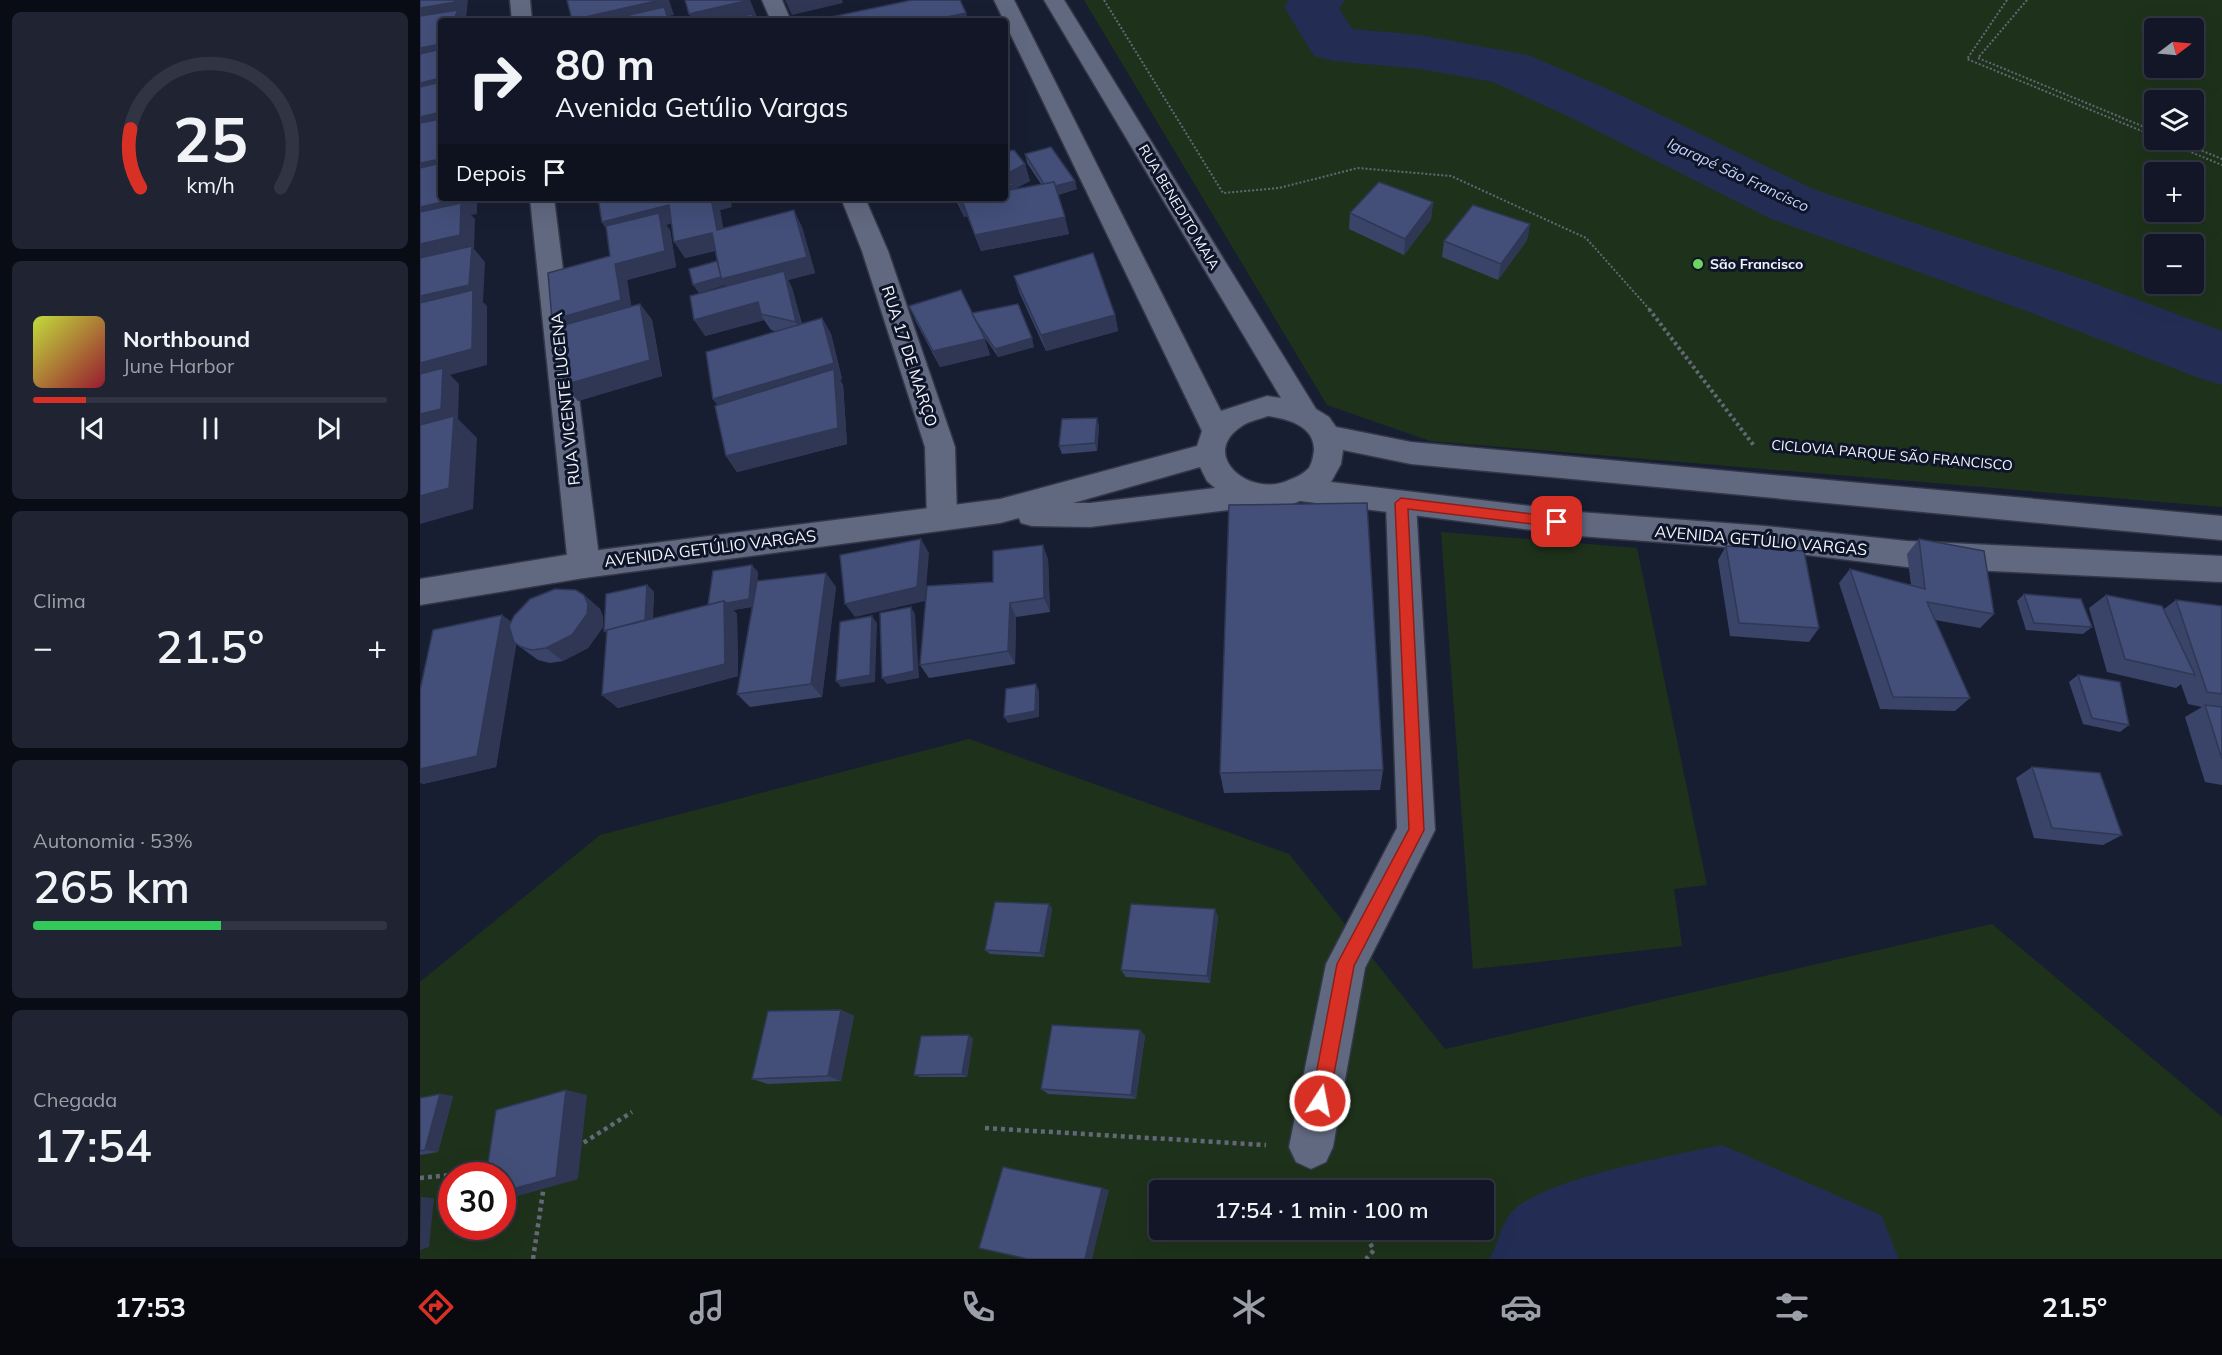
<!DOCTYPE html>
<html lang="pt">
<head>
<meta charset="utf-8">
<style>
  body { margin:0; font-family:Mulish,sans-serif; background:#1f2332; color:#f1f3f6; height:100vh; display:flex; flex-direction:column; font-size:22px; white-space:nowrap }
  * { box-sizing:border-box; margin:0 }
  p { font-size:20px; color:#9c9fa7 }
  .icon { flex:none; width:33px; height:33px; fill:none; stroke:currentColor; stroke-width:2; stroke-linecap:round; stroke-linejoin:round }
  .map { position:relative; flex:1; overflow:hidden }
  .sheet { display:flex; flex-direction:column; gap:12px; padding:12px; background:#0a0c15; width:420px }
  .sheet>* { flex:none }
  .banner { position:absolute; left:18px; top:18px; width:570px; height:183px; border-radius:6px; box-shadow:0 6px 24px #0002,0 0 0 2px #313543; background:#121626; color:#f1f3f6; overflow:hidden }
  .needle { width:39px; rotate:74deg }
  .fabs { position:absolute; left:1724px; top:18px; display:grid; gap:12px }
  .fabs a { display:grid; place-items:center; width:60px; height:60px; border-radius:6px; background:#121626; box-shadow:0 6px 24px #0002,0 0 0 2px #313543; font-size:30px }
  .speed { position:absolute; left:18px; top:1162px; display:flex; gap:12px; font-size:30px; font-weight:700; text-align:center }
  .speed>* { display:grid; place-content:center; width:78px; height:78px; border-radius:50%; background:#121626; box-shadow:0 6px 24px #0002,0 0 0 2px #313543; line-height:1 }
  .speed .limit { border:9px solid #d22; background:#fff; color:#111 }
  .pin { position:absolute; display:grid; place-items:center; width:51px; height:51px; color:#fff; margin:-26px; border-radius:12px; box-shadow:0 3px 9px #0006 }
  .me { position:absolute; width:66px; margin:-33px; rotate:11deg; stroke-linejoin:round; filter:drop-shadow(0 0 4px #0008) }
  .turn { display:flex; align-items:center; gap:21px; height:126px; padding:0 18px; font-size:27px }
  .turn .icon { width:78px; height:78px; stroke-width:2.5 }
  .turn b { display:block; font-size:42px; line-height:51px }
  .then { display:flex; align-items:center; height:57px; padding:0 18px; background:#0003; gap:12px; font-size:22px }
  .big { font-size:45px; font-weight:600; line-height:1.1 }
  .sheet .tile { flex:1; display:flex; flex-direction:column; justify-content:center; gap:9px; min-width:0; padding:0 21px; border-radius:9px; background:#1f2332 }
  .sheet .dial { align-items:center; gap:0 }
  .dial svg { height:156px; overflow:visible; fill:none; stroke:#313543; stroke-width:7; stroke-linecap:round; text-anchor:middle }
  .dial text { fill:#f1f3f6; stroke:none }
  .song { display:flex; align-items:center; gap:18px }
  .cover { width:72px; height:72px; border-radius:9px; background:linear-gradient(135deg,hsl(70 70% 55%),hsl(350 70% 35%)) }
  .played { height:6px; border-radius:3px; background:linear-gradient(90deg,#d93025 15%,#313543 15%) }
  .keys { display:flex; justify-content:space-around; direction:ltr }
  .heat { display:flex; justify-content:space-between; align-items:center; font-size:33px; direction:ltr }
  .charge { height:9px; border-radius:4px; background:linear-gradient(90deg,#34c759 53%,#313543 0) }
  .trip { position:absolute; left:729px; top:1180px; width:345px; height:60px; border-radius:6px; background:#121626; box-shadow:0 6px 24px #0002,0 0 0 2px #313543; font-weight:600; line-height:60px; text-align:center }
  .dock { display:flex; height:96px; justify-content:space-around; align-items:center; background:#07090f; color:#9c9fa7 }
  .dock .icon { width:42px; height:42px }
  .dock .current { color:#d93025 }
  .dock b { font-size:27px; color:#f1f3f6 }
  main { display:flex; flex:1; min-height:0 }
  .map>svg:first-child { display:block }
  .green { fill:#1e321b; fill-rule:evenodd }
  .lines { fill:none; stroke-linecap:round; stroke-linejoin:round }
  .river { fill:#232d54; fill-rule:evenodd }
  .minor-casing { stroke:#343747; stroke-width:3 }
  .tertiary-casing { stroke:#343747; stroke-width:3 }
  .path-far2 { stroke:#636878; stroke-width:2; stroke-dasharray:2 2; stroke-linecap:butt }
  .path-far1 { stroke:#636878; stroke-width:4; stroke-dasharray:3 3; stroke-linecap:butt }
  .path { stroke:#636878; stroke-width:4.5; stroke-dasharray:4 4; stroke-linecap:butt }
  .minor { fill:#616981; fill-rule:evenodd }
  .tertiary { fill:#616981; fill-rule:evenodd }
  .wall { fill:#3a4468 }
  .shaded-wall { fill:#2f3755 }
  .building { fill:#434f79; stroke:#2f3755; stroke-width:1.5 }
  .route { fill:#d93025; stroke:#8d1f18; stroke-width:1.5 }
  .poi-dot { fill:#6fd360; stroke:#0f1528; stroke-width:2 }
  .labels { text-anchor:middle; stroke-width:6; stroke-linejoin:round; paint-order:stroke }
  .far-street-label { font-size:14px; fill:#f2f5fd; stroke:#0f1528 }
  .far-poi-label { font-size:14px; font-weight:bold; fill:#f2f5fd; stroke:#0f1528; text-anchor:start }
  .far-water-label { font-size:15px; font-style:italic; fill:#c6d4fe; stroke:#0f1528 }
  .street-label { font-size:16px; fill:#f2f5fd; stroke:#0f1528 }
</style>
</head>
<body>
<main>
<section class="sheet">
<div class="tile dial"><svg viewBox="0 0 100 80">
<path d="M14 69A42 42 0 1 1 86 69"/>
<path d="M14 69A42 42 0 0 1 9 39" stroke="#d93025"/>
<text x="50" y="56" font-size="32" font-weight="700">25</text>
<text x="50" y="72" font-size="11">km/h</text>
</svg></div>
<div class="tile">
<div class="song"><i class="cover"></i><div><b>Northbound</b><p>June Harbor</p></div></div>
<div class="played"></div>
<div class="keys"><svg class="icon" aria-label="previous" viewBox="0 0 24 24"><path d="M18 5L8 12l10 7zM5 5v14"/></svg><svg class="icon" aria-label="pause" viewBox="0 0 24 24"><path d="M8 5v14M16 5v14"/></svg><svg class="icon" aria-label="next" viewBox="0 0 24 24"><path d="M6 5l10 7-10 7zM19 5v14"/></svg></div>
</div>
<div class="tile"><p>Clima</p>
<div class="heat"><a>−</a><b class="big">21.5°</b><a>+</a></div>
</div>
<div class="tile"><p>Autonomia · 53%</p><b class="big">265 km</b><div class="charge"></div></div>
<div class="tile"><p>Chegada</p><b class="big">17:54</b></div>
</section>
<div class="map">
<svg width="1802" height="1259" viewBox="0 0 1802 1259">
  <rect width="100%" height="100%" fill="#181e32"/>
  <g class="green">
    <path d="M664 0H1802V507L1010 441 907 405ZM1734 28H1773V68H1734ZM1734 100H1773V140H1734ZM1734 172H1773V212H1734ZM1734 244H1773V284H1734Z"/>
    <path d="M1021 532 1217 548 1287 885 1254 889 1262 946 1053 969Z"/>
    <path d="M549 739 869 854 1025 1049 1572 924 1802 1117V1259H0V982L180 835ZM32 1176H82V1227H32ZM740 1191H1064V1230H740Z"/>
  </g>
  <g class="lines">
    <g class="river">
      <path d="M869 0H925L919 8 932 29 1000 35 1108 55 1194 92 1395 190 1662 279 1802 331V385L1776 377 1612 313 1349 218 1152 118 1073 82 1000 69 914 61 894 56 864 7Z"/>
      <path d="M1302 1145 1461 1215 1479 1259H1070C1076 1246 1080 1229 1088 1217 1111 1180 1257 1155 1302 1145Z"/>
    </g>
    <defs>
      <g id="minor">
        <path d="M90 0H110L112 21H92Z"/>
        <path d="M342 0H362L371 21H351Z"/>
        <path d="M110 198H134L180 565 175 574 164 578 153 574 148 565Z"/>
        <path d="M421 198H445L468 251 535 447 537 518 533 527 522 530 511 527 507 518 505 447 442 251Z"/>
        <path d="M981 491 992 495 996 503 1015 830 945 968 913 1147 906 1162 891 1169 876 1162 869 1147 906 964 977 828 966 503 970 495Z"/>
      </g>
      <path id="tertiary" d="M574 0H594L801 411 847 396 861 398 624 0H644L896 409 909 417 916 427 991 442 1802 516V540L991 464 923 450 921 464 911 482 1159 512 1345 526 1487 541 1802 556V582L1487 567 1345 550 1159 536 880 501 863 508 833 507 670 527 612 526 601 523 599 518 580 523 164 578 0 605V579L164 552 580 499 777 446 782 431ZM848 416C868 419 895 426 894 451 893 457 892 463 889 468 883 474 877 477 869 480 829 499 778 454 822 426 829 421 840 419 848 416ZM780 467 787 481 795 488 670 503H653Z"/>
    </defs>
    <use href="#minor" class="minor-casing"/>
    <use href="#tertiary" class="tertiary-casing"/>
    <g class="path-far2">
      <path d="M684 0 803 193 859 188 938 168 1031 176 1166 238 1230 310"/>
      <path d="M1587 0 1547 59 1734 136"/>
      <path d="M1607 0 1558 58 1734 131"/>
      <path d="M1742 140 1802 165"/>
      <path d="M1756 140 1802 159"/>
    </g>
    <path class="path-far1" d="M1229 309 1335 447"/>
    <g class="path">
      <path d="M565 1128 846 1145"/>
      <path d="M157 1147 212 1112"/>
      <path d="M0 1178 72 1171"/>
      <path d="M942 1230 954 1250 946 1259"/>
      <path d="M113 1259 124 1185"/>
    </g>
    <use href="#minor" class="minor"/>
    <use href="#tertiary" class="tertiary"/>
  </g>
  <g class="wall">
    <path d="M605 154 657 189 638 195 649 234 561 251 547 216 544 217 535 198H585L605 164 610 181 594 189 621 184 607 163Z"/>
    <path d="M1013 202 1011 219 984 255 929 229 930 213Z"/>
    <path d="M312 207 300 210 303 228 382 227 395 273 368 280 372 288 382 324 402 318 411 334 422 379 420 380 423 385 427 444 317 472 306 456 298 405 293 399 355 331 351 330 344 320 285 336 306 287 305 285 279 293 297 261 295 251 265 258 252 223 246 225 250 230 256 267 207 280 211 306 220 304 232 320 242 376 158 401 144 385 137 327 132 320 190 256 187 230 182 222Z"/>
    <path d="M1110 224 1107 240 1078 280 1022 257 1024 241Z"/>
    <path d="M594 276 695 315 698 331 626 351 599 292Z"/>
    <path d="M489 306 552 313 614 347 578 357 563 335 570 355 520 367 496 322Z"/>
    <path d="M679 426 677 451 642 454 639 446Z"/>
    <path d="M1499 539 1574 614 1560 628 1515 620 1550 698 1535 711 1460 709 1419 583 1430 569 1491 585 1487 554Z"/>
    <path d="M1306 546 1399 628 1389 642 1310 636 1298 560Z"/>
    <path d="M628 559 630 612 596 617 595 664 509 678 500 665 573 582Z"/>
    <path d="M338 572 337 581 416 587 402 697 330 707 317 694 332 607 313 610 317 614 318 676 198 708 182 695 187 633 227 585 234 592 233 618 288 605Z"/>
    <path d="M1604 594 1672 627 1663 634 1606 630 1597 601Z"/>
    <path d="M164 595 180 609 183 617V627L168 648 143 661 130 663 118 660 96 644 76 767 3 784 82 615 91 622Z"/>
    <path d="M1686 595 1744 609 1756 600 1802 606V785L1785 782 1765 717 1782 707 1768 704 1761 684 1756 688 1687 672 1669 608Z"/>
    <path d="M1658 675 1709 725 1700 732 1663 724 1649 682Z"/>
    <path d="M1612 767 1702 835 1683 845 1614 838 1596 778Z"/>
    <path d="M963 770 960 790 804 793 800 773Z"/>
    <path d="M629 904 632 909 624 957 570 954 565 950Z"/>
    <path d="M795 909 798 917 790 983 706 977 701 970Z"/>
    <path d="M421 1010 434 1016 421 1081 348 1084 332 1079Z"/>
    <path d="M720 1030 725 1036 716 1099 628 1094 621 1089Z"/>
    <path d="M553 1038 547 1077H500L494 1075Z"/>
    <path d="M33 1096 18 1152 0 1155V1098Z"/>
  </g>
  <g class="shaded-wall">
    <path d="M35 0H48L46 18H44L46 21H33L0 26V8Z"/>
    <path d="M240 0H249L254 15 249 16 252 21 152 20Z"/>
    <path d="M330 0 337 17H334L335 21H273L269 14Z"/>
    <path d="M365 0H422L423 3 372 15Z"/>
    <path d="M546 13 549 21H507Z"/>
    <path d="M21 44V63L0 67V48Z"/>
    <path d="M21 78V102H0V83Z"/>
    <path d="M21 112V132L0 137V117Z"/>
    <path d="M21 159V178L0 182V163Z"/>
    <path d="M605 164 610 181 594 189 585 198V175Z"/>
    <path d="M655 181 657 189 629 197 627 189Z"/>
    <path d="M40 198H57V214L51 215 55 219 54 249 65 262 63 301H62L67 306V365L30 375 39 384 38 419 57 438 53 509 0 524V207Z"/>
    <path d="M291 198H310L312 207 300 210 306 246 297 230Z"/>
    <path d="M542 200 547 216 544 217 538 201Z"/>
    <path d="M1013 202 1011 219 984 255 985 239Z"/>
    <path d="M249 205 259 221 246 225 250 230 256 267 207 280 213 316 145 336 132 320 195 264 193 239 182 222Z"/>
    <path d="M374 210 382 227 395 273 368 280 372 288 385 338 376 322 366 281 311 295 305 285 279 293 273 285Z"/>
    <path d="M645 217 649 234 561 251 555 235Z"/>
    <path d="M1110 224 1107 240 1078 280 1081 264Z"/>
    <path d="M292 233 301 249 265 258 254 242Z"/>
    <path d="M338 302 341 314 344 320 285 336 274 320Z"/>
    <path d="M220 304 232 320 242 376 158 401 144 385Z"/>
    <path d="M695 315 698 331 626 351 621 335Z"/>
    <path d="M402 318 411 334 422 379 420 380 423 385 427 444 317 472 306 456 304 414 293 399Z"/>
    <path d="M612 338 614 347 578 357 575 349Z"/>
    <path d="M565 339 570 355 520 367 513 351Z"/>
    <path d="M677 418 679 426 677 451 675 443Z"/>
    <path d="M501 539 509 553 505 601 435 617 425 604Z"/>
    <path d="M623 545 628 559 630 612 624 598Z"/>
    <path d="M332 565 338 572 335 606 313 610 317 614 318 676 198 708 182 695 304 601Z"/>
    <path d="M406 573 416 587 402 697 391 684Z"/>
    <path d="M227 585 234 592 232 627 192 638 184 631Z"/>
    <path d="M164 595 180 609 183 617V627L168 648 143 661 126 648Z"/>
    <path d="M590 603 596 617 595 664 588 651Z"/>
    <path d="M491 607 495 614 499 678 467 684 462 678Z"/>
    <path d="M82 615 99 628 76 767 3 784 0 783V769Z"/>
    <path d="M452 616 457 623 455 682 421 687 416 681Z"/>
    <path d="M616 684 619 691V717L588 723 584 717Z"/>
    <path d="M629 904 632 909 624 957 620 953Z"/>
    <path d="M795 909 798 917 790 983 787 976Z"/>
    <path d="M421 1010 434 1016 421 1081 408 1076Z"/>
    <path d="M720 1030 725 1036 716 1099 711 1095Z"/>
    <path d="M549 1035 553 1038 547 1077 542 1074Z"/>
    <path d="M146 1090 167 1095 158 1179 87 1199 82 1198V1192Z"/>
    <path d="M20 1094 33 1096 18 1152 5 1150Z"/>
    <path d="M682 1188 689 1190 672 1259H665Z"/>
    <path d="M1 1197 14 1198 9 1247 0 1250Z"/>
  </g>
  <g class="building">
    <path d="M0 0H35V2L0 8Z"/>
    <path d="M147 0H240L152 20Z"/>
    <path d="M265 0H329L269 14Z"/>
    <path d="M492 0H540L546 13 507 21H401V19Z"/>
    <path d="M244 7 249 21H183Z"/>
    <path d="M38 10 33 21H21V44L0 48V16Z"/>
    <path d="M332 14 334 21H299Z"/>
    <path d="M21 49V78L0 83V54Z"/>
    <path d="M20 82 21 112 0 117V87Z"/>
    <path d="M21 119V159L0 163V123Z"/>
    <path d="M631 147 655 181 635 186 634 182 624 184 605 154Z"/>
    <path d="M594 150 605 164 585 175V152Z"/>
    <path d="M21 163V198H40L0 207V168Z"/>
    <path d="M585 176 593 185 585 187Z"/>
    <path d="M634 182 645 217 555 235 542 200 538 201 537 198H585V191Z"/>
    <path d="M959 182 1013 202 985 239 930 213Z"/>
    <path d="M178 198H291L297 230 374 210 387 257 301 279 292 233 254 242 249 205 182 222Z"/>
    <path d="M41 203 40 235 0 244V212Z"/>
    <path d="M1053 205 1110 224 1081 264 1024 241Z"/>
    <path d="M239 213 245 251 195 264 201 300 132 320 128 273 190 256 186 226Z"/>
    <path d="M52 246 49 285 0 296V258Z"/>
    <path d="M673 253 695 315 621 335 594 276Z"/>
    <path d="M297 261 301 277 273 285 269 269Z"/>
    <path d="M364 271 376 322 341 314 338 302 274 320 270 296Z"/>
    <path d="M53 290 52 349 0 363V303Z"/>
    <path d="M541 290 565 339 513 351 489 306Z"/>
    <path d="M220 304 230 360 144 385 137 327Z"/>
    <path d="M598 304 612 338 575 349 556 321 552 313Z"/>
    <path d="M402 318 414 363 293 399 286 352Z"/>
    <path d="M23 368 21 409 0 414V374Z"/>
    <path d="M414 369 418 428 306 456 295 406Z"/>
    <path d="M34 416 29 488 0 496V425Z"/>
    <path d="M677 418 675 443 639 446 642 419Z"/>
    <path d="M947 503 963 770 800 773 809 505Z"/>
    <path d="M501 539 497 587 425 604 420 555Z"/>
    <path d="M1499 539 1564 551 1574 614 1507 602 1550 698 1473 697 1430 569 1505 589Z"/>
    <path d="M623 545 624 598 590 603 588 651 500 665 507 586 573 582V551Z"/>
    <path d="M1306 546 1384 551 1399 628 1319 623Z"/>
    <path d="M332 565 329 599 307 603 304 601 288 605 293 571Z"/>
    <path d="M406 573 391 684 317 694 337 581Z"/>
    <path d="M227 585 225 620 184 631 186 594Z"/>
    <path d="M135 589 156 590 164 595 168 604 167 614 152 635 126 648 112 650 101 647 94 642 89 626 94 616 110 599Z"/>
    <path d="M1604 594 1661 599 1672 627 1614 623Z"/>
    <path d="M1686 595 1742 606 1775 675 1705 659Z"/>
    <path d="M1756 600 1802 606V694L1787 692Z"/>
    <path d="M304 601 305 664 182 695 187 630Z"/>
    <path d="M491 607 494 671 462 678 460 613Z"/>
    <path d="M82 615 57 756 0 769V690L13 630Z"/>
    <path d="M452 616 450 675 416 681 420 622Z"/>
    <path d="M1658 675 1700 682 1709 725 1672 718Z"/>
    <path d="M616 684 615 711 584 717 586 689Z"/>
    <path d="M1785 705 1802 707V759Z"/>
    <path d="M1612 767 1680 773 1702 835 1632 828Z"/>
    <path d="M575 902 629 904 620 953 565 950Z"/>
    <path d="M711 904 795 909 787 976 701 970Z"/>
    <path d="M421 1010 408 1076 332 1079 348 1011Z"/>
    <path d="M632 1025 720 1030 711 1095 621 1089Z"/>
    <path d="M549 1035 542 1074 494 1075 501 1036Z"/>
    <path d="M146 1090 136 1177 82 1192V1176H66L76 1110Z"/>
    <path d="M20 1094 5 1150 0 1151V1098Z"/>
    <path d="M583 1167 682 1188 665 1259H608L559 1248Z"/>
  </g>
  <path class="route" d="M981 498 1137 517 1143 522 1137 527 988 509 1004 830 934 966 909 1101 906 1108 900 1110 893 1108 891 1101 917 964 989 829 975 503Z"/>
  <circle class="poi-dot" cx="1278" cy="264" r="6"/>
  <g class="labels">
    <g class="far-street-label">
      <text transform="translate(759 207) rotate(59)" y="5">RUA BENEDITO MAIA</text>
      <text transform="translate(1472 455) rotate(5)" y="5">CICLOVIA PARQUE SÃO FRANCISCO</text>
    </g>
    <g class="far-poi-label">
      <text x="1290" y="269">São Francisco</text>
    </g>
    <g class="far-water-label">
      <text transform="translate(1318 175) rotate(25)" y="5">Igarapé São Francisco</text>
    </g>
    <g class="street-label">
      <text transform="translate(490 356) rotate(72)" y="6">RUA 17 DE MARÇO</text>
      <text transform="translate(145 399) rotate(-96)" y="6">RUA VICENTE LUCENA</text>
      <text transform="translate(1341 540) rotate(5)" y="6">AVENIDA GETÚLIO VARGAS</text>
      <text transform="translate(290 548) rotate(-7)" y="6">AVENIDA GETÚLIO VARGAS</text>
    </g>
  </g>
</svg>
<div class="fabs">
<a><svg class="needle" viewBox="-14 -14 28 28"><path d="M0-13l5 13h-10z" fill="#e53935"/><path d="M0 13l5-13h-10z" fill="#9c9fa7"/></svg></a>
<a><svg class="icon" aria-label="layers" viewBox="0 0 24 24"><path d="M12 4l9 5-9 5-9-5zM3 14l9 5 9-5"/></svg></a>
<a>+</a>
<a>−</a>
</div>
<div class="speed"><div class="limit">30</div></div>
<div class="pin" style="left:1137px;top:522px;background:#d93025"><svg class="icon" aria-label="arrive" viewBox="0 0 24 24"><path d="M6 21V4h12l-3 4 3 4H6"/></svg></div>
<svg class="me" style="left:900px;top:1101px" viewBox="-20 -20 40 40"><circle r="17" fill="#d93025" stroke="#fff" stroke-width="3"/><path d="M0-11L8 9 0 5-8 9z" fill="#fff"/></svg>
<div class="trip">17:54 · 1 min · 100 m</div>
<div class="banner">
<div class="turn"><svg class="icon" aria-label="right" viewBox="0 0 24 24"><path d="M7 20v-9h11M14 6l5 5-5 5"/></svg><div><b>80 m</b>Avenida Getúlio Vargas</div></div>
<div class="then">Depois<svg class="icon" aria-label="arrive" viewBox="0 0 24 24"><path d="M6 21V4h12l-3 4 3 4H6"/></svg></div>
</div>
</div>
</main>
<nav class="dock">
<b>17:53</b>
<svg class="icon current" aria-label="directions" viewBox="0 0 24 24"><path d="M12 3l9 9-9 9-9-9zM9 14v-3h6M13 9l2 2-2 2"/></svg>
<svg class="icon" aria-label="music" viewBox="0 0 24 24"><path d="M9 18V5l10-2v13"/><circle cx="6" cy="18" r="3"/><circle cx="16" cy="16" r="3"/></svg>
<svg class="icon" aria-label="phone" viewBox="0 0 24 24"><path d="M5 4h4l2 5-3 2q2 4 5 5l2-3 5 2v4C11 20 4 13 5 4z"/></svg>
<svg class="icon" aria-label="climate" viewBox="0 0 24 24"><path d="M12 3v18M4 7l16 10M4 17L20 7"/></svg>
<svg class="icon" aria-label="car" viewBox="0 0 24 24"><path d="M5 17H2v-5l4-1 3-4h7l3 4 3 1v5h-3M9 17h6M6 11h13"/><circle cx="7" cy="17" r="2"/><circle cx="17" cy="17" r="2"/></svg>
<svg class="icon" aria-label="filters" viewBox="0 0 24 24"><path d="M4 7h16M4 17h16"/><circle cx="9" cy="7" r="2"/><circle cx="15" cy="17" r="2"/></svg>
<b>21.5°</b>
</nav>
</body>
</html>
